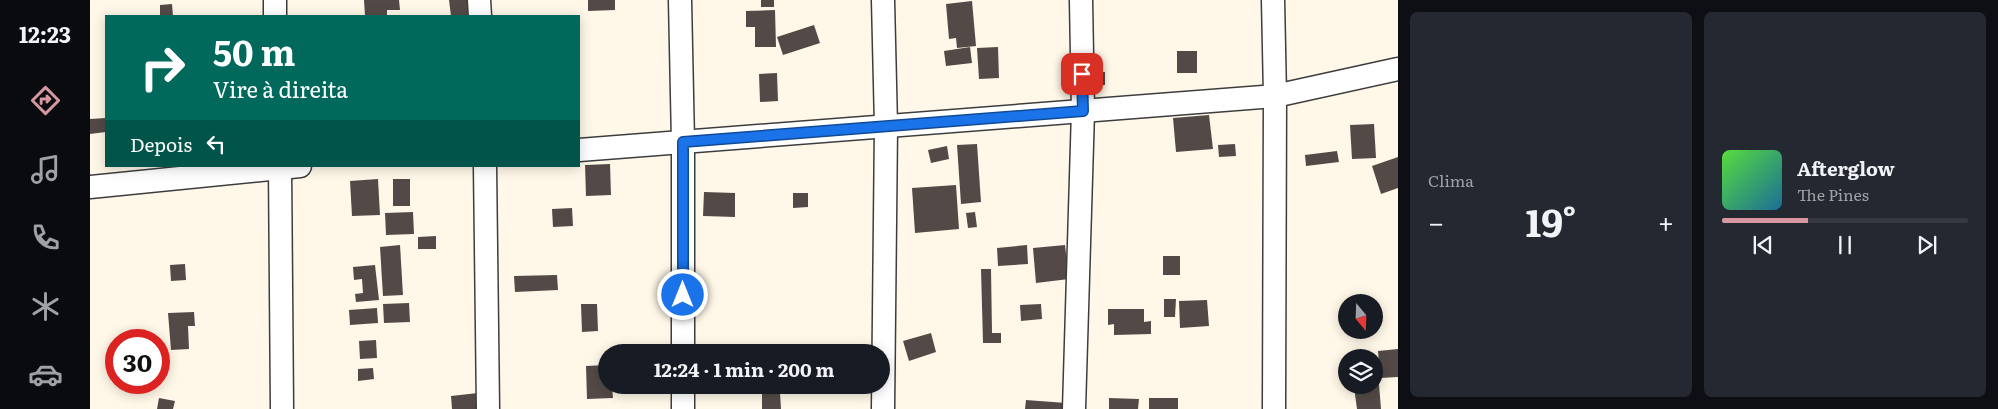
<!DOCTYPE html>
<html lang="pt">
<head>
<meta charset="utf-8">
<style>
  body { margin:0; font-family:Literata,serif; background:#242831; color:#f1f3f6; height:100vh; display:flex; flex-direction:column; font-size:19px; white-space:nowrap }
  * { box-sizing:border-box; margin:0 }
  p { font-size:16px; color:#9ea1a6 }
  .icon { flex:none; width:28px; height:28px; fill:none; stroke:currentColor; stroke-width:2; stroke-linecap:round; stroke-linejoin:round }
  .map { position:relative; flex:1; overflow:hidden }
  .details { display:flex; flex-direction:column; gap:12px; padding:12px; background:#0d0f14; width:600px }
  .details>* { flex:none }
  .guide { position:absolute; left:15px; top:15px; width:475px; height:152px; border-radius:0px; box-shadow:0 2px 12px #0003; background:#00695c; color:#fff; overflow:hidden }
  .needle { width:32px; rotate:161deg }
  .fabs { position:absolute; left:1248px; top:294px; display:grid; gap:10px }
  .fabs a { display:grid; place-items:center; width:45px; height:45px; border-radius:50%; background:#171b24; box-shadow:0 2px 12px #0003; font-size:25px }
  .speed { position:absolute; left:15px; top:329px; display:flex; gap:10px; font-size:25px; font-weight:700; text-align:center }
  .speed>* { display:grid; place-content:center; width:65px; height:65px; border-radius:50%; background:#171b24; box-shadow:0 2px 12px #0003; line-height:1 }
  .speed .limit { border:8px solid #d22; background:#fff; color:#111 }
  .pin { position:absolute; display:grid; place-items:center; width:42px; height:42px; color:#fff; margin:-21px; border-radius:10px; box-shadow:0 2px 8px #0006 }
  .me { position:absolute; width:55px; margin:-28px; rotate:0deg; stroke-linejoin:round; filter:drop-shadow(0 0 4px #0008) }
  .turn { display:flex; align-items:center; gap:18px; height:105px; padding:0 25px; font-size:22px }
  .turn .icon { width:65px; height:65px; stroke-width:2.5 }
  .turn b { display:block; font-size:35px; line-height:42px }
  .then { display:flex; align-items:center; height:48px; padding:0 25px; background:#0003; gap:10px; font-size:19px }
  .big { font-size:38px; font-weight:700; line-height:1.1 }
  .details .tile { flex:1; display:flex; flex-direction:column; justify-content:center; gap:8px; min-width:0; padding:0 18px; border-radius:8px; background:#242831 }
  .song { display:flex; align-items:center; gap:15px }
  .cover { width:60px; height:60px; border-radius:8px; background:linear-gradient(135deg,hsl(110 70% 55%),hsl(200 70% 35%)) }
  .played { height:5px; border-radius:2px; background:linear-gradient(90deg,#d797a1 35%,#363941 35%) }
  .keys { display:flex; justify-content:space-around; direction:ltr }
  .heat { display:flex; justify-content:space-between; align-items:center; font-size:28px; direction:ltr }
  .details .tiles { flex:1; display:grid; gap:12px; grid-template-columns:repeat(2,1fr) }
  .trip { position:absolute; left:508px; top:344px; width:292px; height:50px; border-radius:25px; background:#171b24; box-shadow:0 2px 12px #0003; font-weight:700; line-height:50px; text-align:center }
  main { display:flex; flex:1; min-height:0 }
  .menu { display:flex; flex-direction:column; width:90px; justify-content:space-around; align-items:center; background:#090b0e; color:#9ea1a6 }
  .menu .icon { width:35px; height:35px }
  .menu .active { color:#d797a1 }
  .menu b { font-size:22px; color:#f1f3f6 }
  .map>svg:first-child { display:block }
  .building { fill:#534a47 }
  .lines { fill:none; stroke-linecap:round; stroke-linejoin:round }
  .street-casing { stroke:#3d3d3d; stroke-width:25 }
  .street { stroke:#fff; stroke-width:22 }
  .route-casing { stroke:#114b97; stroke-width:12 }
  .route { stroke:#1a73e8; stroke-width:9 }
</style>
</head>
<body>
<main>
<nav class="menu">
<b>12:23</b>
<svg class="icon active" aria-label="directions" viewBox="0 0 24 24"><path d="M12 3l9 9-9 9-9-9zM9 14v-3h6M13 9l2 2-2 2"/></svg>
<svg class="icon" aria-label="music" viewBox="0 0 24 24"><path d="M9 18V5l10-2v13"/><circle cx="6" cy="18" r="3"/><circle cx="16" cy="16" r="3"/></svg>
<svg class="icon" aria-label="phone" viewBox="0 0 24 24"><path d="M5 4h4l2 5-3 2q2 4 5 5l2-3 5 2v4C11 20 4 13 5 4z"/></svg>
<svg class="icon" aria-label="climate" viewBox="0 0 24 24"><path d="M12 3v18M4 7l16 10M4 17L20 7"/></svg>
<svg class="icon" aria-label="car" viewBox="0 0 24 24"><path d="M5 17H2v-5l4-1 3-4h7l3 4 3 1v5h-3M9 17h6M6 11h13"/><circle cx="7" cy="17" r="2"/><circle cx="17" cy="17" r="2"/></svg>
</nav>
<div class="map">
<svg width="1308" height="409" viewBox="0 0 1308 409">
  <rect width="100%" height="100%" fill="#fff8e8"/>
  <g class="building">
    <path d="M274 0H309L310 10H297V16H275Z"/>
    <path d="M359 0H384L386 15 361 16Z"/>
    <path d="M498 0H525V10L498 11Z"/>
    <rect x="671" y="0" width="13" height="7"/>
    <path d="M882 1 886 46 867 48 866 38 859 39 856 4Z"/>
    <path d="M82 4 83 16H70V5Z"/>
    <path d="M685 10 686 47H665V27H656V11Z"/>
    <path d="M724 25 730 43 693 55 687 37Z"/>
    <path d="M880 47 882 63 856 66 854 51Z"/>
    <path d="M908 47 909 78 889 79 887 48Z"/>
    <rect x="1087" y="51" width="20" height="22"/>
    <path d="M1015 72V85L1003 86 1002 73Z"/>
    <path d="M687 73 688 101 670 102 669 74Z"/>
    <path d="M1119 115 1123 149 1086 152 1083 118Z"/>
    <path d="M16 118V132L0 134V119Z"/>
    <path d="M1284 124 1286 158 1262 159 1260 125Z"/>
    <path d="M887 144 891 202 871 204 867 145Z"/>
    <path d="M1145 144 1146 156 1129 157 1128 145Z"/>
    <path d="M857 146 859 159 841 163 838 150Z"/>
    <path d="M1247 151 1249 162 1216 166 1215 155Z"/>
    <path d="M1308 157V188L1291 194 1282 166Z"/>
    <path d="M520 164 521 195 496 196 495 165Z"/>
    <path d="M288 179 290 215 262 216 260 181Z"/>
    <rect x="303" y="179" width="17" height="27"/>
    <path d="M866 185 869 229 825 233 822 188Z"/>
    <path d="M614 192 645 193V217L613 216Z"/>
    <path d="M703 193H718V207L703 208Z"/>
    <path d="M482 208 483 226 463 227 462 209Z"/>
    <path d="M323 212 324 234 296 235 295 213Z"/>
    <path d="M885 212 887 227 878 228 876 213Z"/>
    <path d="M346 236V249H328V237Z"/>
    <path d="M310 245 313 295 293 296 290 247Z"/>
    <path d="M937 245 938 264 908 266 907 248Z"/>
    <path d="M975 245 979 279 946 283 943 248Z"/>
    <rect x="1073" y="256" width="17" height="19"/>
    <path d="M95 264 96 280 81 281 80 265Z"/>
    <path d="M285 265 289 300 266 302 265 294 273 293 272 279 264 280 263 267Z"/>
    <path d="M891 269H901L902 333H911V343H893Z"/>
    <path d="M467 275 468 290 425 292 424 276Z"/>
    <path d="M1074 299H1086L1085 317H1074Z"/>
    <path d="M1117 300 1119 326 1090 328 1089 301Z"/>
    <path d="M319 303 320 322 294 323 293 304Z"/>
    <path d="M491 304H507L508 331 492 332Z"/>
    <path d="M951 304 952 319 931 321 930 305Z"/>
    <path d="M287 308 288 323 260 325 259 310Z"/>
    <path d="M1018 309H1054V322L1061 321V334L1024 335V324L1018 325Z"/>
    <path d="M104 312 105 326H98L99 349 81 350 78 313Z"/>
    <path d="M841 333 846 352 819 361 813 341Z"/>
    <path d="M286 340 287 358 270 359 269 341Z"/>
    <path d="M1308 349V377L1290 378 1288 351Z"/>
    <path d="M516 365V385H522L523 398 497 399 496 366Z"/>
    <path d="M283 368 284 379 268 381V369Z"/>
    <path d="M1289 384 1291 409H1267L1264 387Z"/>
    <path d="M388 393 389 409H362L361 396Z"/>
    <path d="M690 393 691 409H672V394Z"/>
    <path d="M69 398 85 401 83 409H67Z"/>
    <path d="M1019 398 1049 399 1048 409H1019Z"/>
    <rect x="1059" y="398" width="29" height="11"/>
    <path d="M936 400 976 403V409H935Z"/>
  </g>
  <g class="lines">
    <defs>
      <g id="street">
        <path d="M185 0V16"/>
        <path d="M389 0 390 16"/>
        <path d="M590 0 593 142V352"/>
        <path d="M1183 0 1185 96 1184 409"/>
        <path d="M489 150 1185 96 1308 69"/>
        <path d="M190 166 192 409"/>
        <path d="M395 166 398 409"/>
        <path d="M0 187 210 166"/>
        <path d="M593 409V385"/>
        <path d="M793 409 796 126 793 0"/>
        <path d="M984 409 993 111 991 0"/>
      </g>
    </defs>
    <use href="#street" class="street-casing"/>
    <use href="#street" class="street"/>
  </g>
  <g class="lines">
    <defs>
      <path id="route" d="M593 295V142L993 111 992 74"/>
    </defs>
    <use href="#route" class="route-casing"/>
    <use href="#route" class="route"/>
  </g>
</svg>
<div class="fabs">
<a><svg class="needle" viewBox="-14 -14 28 28"><path d="M0-13l5 13h-10z" fill="#e53935"/><path d="M0 13l5-13h-10z" fill="#9ea1a6"/></svg></a>
<a><svg class="icon" aria-label="layers" viewBox="0 0 24 24"><path d="M12 4l9 5-9 5-9-5zM3 14l9 5 9-5"/></svg></a>
</div>
<div class="speed"><div class="limit">30</div></div>
<div class="pin" style="left:992px;top:74px;background:#d93025"><svg class="icon" aria-label="arrive" viewBox="0 0 24 24"><path d="M6 21V4h12l-3 4 3 4H6"/></svg></div>
<svg class="me" style="left:593px;top:295px" viewBox="-20 -20 40 40"><circle r="17" fill="#1a73e8" stroke="#fff" stroke-width="3"/><path d="M0-11L8 9 0 5-8 9z" fill="#fff"/></svg>
<div class="trip">12:24 · 1 min · 200 m</div>
<div class="guide">
<div class="turn"><svg class="icon" aria-label="right" viewBox="0 0 24 24"><path d="M7 20v-9h11M14 6l5 5-5 5"/></svg><div><b>50 m</b>Vire à direita</div></div>
<div class="then">Depois<svg class="icon" aria-label="left" viewBox="0 0 24 24"><path d="M17 20v-9H6M10 6l-5 5 5 5"/></svg></div>
</div>
</div>
<section class="details">
<div class="tiles">
<div class="tile"><p>Clima</p>
<div class="heat"><a>−</a><b class="big">19°</b><a>+</a></div>
</div>
<div class="tile">
<div class="song"><i class="cover"></i><div><b>Afterglow</b><p>The Pines</p></div></div>
<div class="played"></div>
<div class="keys"><svg class="icon" aria-label="previous" viewBox="0 0 24 24"><path d="M18 5L8 12l10 7zM5 5v14"/></svg><svg class="icon" aria-label="pause" viewBox="0 0 24 24"><path d="M8 5v14M16 5v14"/></svg><svg class="icon" aria-label="next" viewBox="0 0 24 24"><path d="M6 5l10 7-10 7zM19 5v14"/></svg></div>
</div>
</div>
</section>
</main>
</body>
</html>
